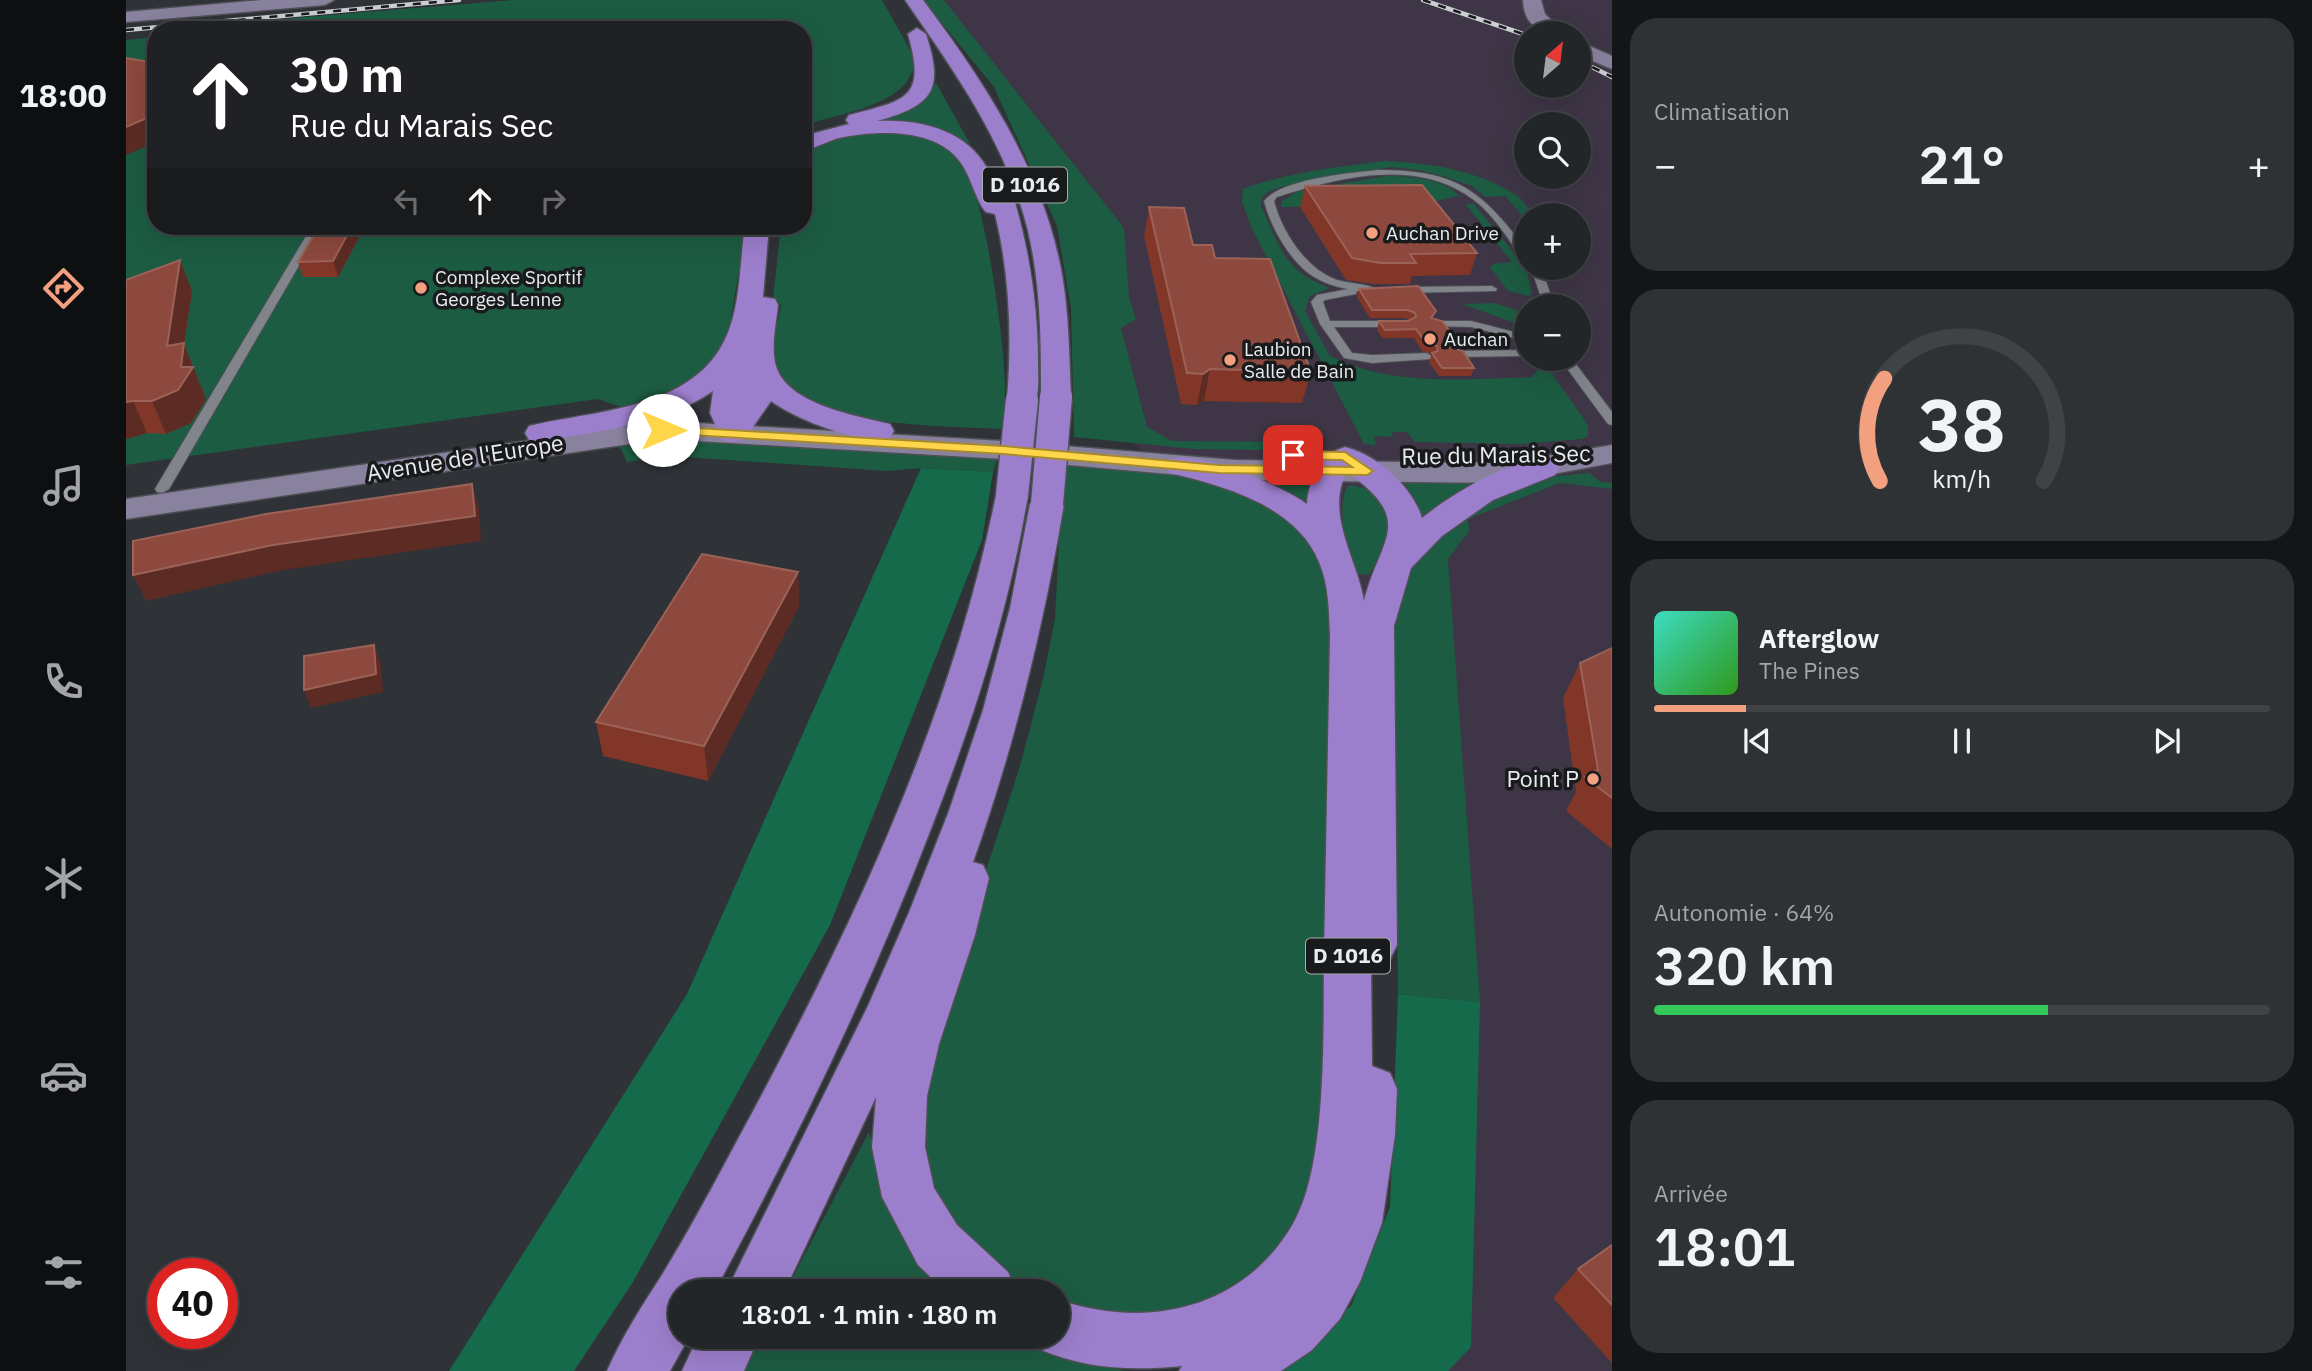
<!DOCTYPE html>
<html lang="fr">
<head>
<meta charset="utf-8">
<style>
  body { margin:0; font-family:"IBM Plex Sans",sans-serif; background:#2f3235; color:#f1f3f6; height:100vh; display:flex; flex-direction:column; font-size:26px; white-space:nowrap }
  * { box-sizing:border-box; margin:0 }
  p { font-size:23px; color:#a3a5a8 }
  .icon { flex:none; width:38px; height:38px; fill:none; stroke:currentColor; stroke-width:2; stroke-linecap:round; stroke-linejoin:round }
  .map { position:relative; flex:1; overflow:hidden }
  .details { display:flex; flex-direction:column; gap:18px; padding:18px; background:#131517; width:700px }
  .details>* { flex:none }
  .top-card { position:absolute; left:21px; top:21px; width:665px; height:214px; border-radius:28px; box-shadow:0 7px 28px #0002,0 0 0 2px #404346; background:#202124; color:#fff; overflow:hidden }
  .needle { width:46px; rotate:28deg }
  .buttons { position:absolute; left:1388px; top:21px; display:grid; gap:14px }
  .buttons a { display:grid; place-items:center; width:77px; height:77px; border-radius:50%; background:#232629; box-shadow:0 7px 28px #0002,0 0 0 2px #404346; font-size:35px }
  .speed { position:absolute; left:21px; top:1258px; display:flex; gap:14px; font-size:35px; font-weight:700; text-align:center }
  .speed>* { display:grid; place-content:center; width:91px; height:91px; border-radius:50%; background:#232629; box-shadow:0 7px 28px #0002,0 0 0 2px #404346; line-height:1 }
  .speed .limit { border:10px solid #d22; background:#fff; color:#111 }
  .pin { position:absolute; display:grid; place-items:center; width:60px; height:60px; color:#fff; margin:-30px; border-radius:14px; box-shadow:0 4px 10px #0006 }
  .me { position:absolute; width:77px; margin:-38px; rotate:90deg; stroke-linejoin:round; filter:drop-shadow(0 0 5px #0008) }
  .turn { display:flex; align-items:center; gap:24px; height:147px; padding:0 28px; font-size:32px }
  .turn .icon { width:91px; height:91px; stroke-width:2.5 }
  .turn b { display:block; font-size:49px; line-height:60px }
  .lanes { display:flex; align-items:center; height:66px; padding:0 28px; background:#0003; justify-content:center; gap:35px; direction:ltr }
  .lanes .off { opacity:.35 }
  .big { font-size:52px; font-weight:600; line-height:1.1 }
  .details .card { flex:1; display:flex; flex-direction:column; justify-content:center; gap:10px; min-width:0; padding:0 24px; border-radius:28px; background:#2f3235 }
  .details .dial { align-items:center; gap:0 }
  .dial svg { height:182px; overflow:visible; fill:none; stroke:#404346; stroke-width:7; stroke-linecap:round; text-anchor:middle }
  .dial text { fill:#f1f3f6; stroke:none }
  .song { display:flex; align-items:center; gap:21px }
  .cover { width:84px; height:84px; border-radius:10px; background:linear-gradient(135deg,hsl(170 70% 55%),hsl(110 70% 35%)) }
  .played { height:7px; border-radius:4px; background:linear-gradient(90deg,#f2a080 15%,#404346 15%) }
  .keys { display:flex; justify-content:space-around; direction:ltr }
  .heat { display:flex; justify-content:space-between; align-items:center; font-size:38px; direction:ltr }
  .charge { height:10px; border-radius:5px; background:linear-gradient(90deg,#34c759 64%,#404346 0) }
  .trip { position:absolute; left:542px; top:1279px; width:402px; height:70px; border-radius:35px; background:#232629; box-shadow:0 7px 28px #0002,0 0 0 2px #404346; font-weight:600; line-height:70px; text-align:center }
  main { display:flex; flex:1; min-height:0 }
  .menu { display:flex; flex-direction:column; width:126px; justify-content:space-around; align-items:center; background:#0e0f10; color:#a3a5a8 }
  .menu .icon { width:49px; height:49px }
  .menu .active { color:#f2a080 }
  .menu b { font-size:32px; color:#f1f3f6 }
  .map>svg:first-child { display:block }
  .industrial { fill:#3e3546; fill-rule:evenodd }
  .green { fill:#1c5c42 }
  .forest { fill:#146a4a }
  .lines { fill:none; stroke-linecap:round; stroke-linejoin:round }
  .lane-casing { stroke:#4e5055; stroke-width:2 }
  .secondary-casing { stroke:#4e5055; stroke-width:3 }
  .highway-casing { stroke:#4e5055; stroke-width:3 }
  .lane { fill:#81848b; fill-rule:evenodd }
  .secondary { fill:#89829e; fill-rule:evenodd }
  .highway { fill:#9c7fcc; fill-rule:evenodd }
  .rail-casing { stroke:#ccced2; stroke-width:4.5 }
  .rail { stroke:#181a1c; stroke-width:2.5; stroke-dasharray:8; stroke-linecap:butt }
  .highway-bridge-casing { stroke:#4e5055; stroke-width:35; stroke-linecap:butt }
  .highway-bridge { stroke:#9c7fcc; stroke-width:32 }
  .wall { fill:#823627 }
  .shaded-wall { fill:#5c2c24 }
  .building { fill:#8d493d; stroke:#9b6258; stroke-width:2 }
  .route { fill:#ffd54a; stroke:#a68a30; stroke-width:2 }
  .poi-dot { fill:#f2a080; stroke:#181a1c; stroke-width:2.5 }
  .labels { text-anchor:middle; stroke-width:7; stroke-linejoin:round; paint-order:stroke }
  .far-poi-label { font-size:19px; fill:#e9ebef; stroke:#181a1c; text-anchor:start }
  .shield { fill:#181a1c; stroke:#aaacb0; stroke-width:2 }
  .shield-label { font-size:21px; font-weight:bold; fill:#e9ebef }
  .street-label { font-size:23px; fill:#e9ebef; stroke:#181a1c }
  .poi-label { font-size:23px; fill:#e9ebef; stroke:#181a1c; text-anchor:end }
</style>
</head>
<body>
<main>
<nav class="menu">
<b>18:00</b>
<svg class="icon active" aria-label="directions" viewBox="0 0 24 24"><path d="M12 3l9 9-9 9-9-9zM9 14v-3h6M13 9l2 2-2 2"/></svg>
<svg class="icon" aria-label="music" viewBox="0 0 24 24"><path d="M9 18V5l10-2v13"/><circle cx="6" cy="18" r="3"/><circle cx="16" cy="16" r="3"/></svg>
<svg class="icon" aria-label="phone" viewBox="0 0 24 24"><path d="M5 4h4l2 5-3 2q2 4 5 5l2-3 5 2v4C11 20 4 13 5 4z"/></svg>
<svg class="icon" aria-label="climate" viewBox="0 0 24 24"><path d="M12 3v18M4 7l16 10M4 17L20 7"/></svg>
<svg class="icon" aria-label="car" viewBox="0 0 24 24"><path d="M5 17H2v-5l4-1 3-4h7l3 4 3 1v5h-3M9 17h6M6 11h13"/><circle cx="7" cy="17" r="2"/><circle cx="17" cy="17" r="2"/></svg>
<svg class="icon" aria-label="filters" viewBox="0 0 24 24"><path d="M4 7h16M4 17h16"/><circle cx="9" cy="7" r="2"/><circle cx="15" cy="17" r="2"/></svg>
</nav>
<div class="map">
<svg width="1486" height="1371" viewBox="0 0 1486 1371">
  <rect width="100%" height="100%" fill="#2f3237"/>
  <path class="industrial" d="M816 0H1486V1371H1290L1345 1347 1331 880 1198 585 986 428 967 226ZM1400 33H1452V86H1400ZM1400 124H1452V177H1400ZM1400 215H1452V268H1400ZM1400 306H1452V359H1400Z"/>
  <g class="green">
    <path d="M386 0H756L783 48 790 65C786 71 783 79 779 84 760 107 705 117 677 125V30H97L184 21 191 16Z"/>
    <path d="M797 0H818L998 228 1003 297 1010 319 995 328 1021 427 1046 441 1197 442 1193 451 1068 449 948 437 945 308 931 226 868 87Z"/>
    <path d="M30 37V226H620L603 331 583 376 501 409 472 399 0 465V40Z"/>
    <path d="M810 83 844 144 831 139 724 125 801 94Z"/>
    <path d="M768 131C792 135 814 138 832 156 858 180 880 352 879 391 879 404 877 416 876 429 823 426 675 428 650 372 640 347 652 329 655 305L647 298 655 226H677V148L709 135Z"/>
    <path d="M1259 161C1303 163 1352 170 1390 195 1397 199 1402 209 1407 215H1400V220L1379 196 1359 197 1346 186 1320 177 1292 170 1265 167 1155 187 1142 192 1136 198 1135 206C1154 247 1158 271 1204 288L1184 296 1179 311 1204 356C1266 387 1339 379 1406 377L1418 362 1462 425V436L1456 439 1394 444 1289 442 1281 432H1266L1267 437 1248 436 1250 445 1238 444 1126 229 1116 202 1117 189C1163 172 1212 167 1259 161Z"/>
    <path d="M1260 176C1282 176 1319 179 1333 196L1290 205 1155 207 1156 201 1172 191Z"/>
    <path d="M1339 204H1348L1400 268 1406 294 1403 296 1382 291 1364 267 1367 264 1386 262Z"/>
    <path d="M1368 303 1400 313V327L1336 304Z"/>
    <path d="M570 438 872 456 867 472 795 468 761 471 545 456 501 462 494 447Z"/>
    <path d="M937 459 1033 467 1087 481 1145 508 1175 530 1204 573 1203 1116 1178 1235 1084 1314 945 1316 933 1311V1292L890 1291 829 1240 794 1166 796 1067 894 766 917 679 929 619Z"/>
    <path d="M1463 473 1475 482 1486 483V489L1434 483 1342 519 1343 531 1322 559 1354 1002 1272 994 1268 640 1275 590 1283 562 1303 543 1375 491 1432 476Z"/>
    <path d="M1127 475 1189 478 1186 507 1177 506Z"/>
    <path d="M1277 478H1359L1297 518 1291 515Z"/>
    <path d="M1223 485C1255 489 1256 504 1268 531L1243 575 1233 574C1220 562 1209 498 1223 485Z"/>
    <path d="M743 1132 752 1171 825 1291 659 1292Z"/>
    <path d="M635 1337H892L962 1363 1000 1371H617Z"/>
  </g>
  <g class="forest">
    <path d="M191 16 185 21 100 30H45Z"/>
    <path d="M795 468 867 472 856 540 704 925 507 1282 448 1371H323L561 994Z"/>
    <path d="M1272 994 1354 1002 1345 1347 1322 1371H1149L1225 1306 1264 1207Z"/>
  </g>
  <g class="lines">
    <defs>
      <g id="lane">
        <path d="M1252 170C1330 170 1354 189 1400 249V259L1396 258C1382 239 1368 215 1348 200 1292 157 1213 177 1151 197L1148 201C1156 232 1180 269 1211 280 1224 284 1242 283 1252 290L1247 293 1231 291 1230 294 1199 300 1197 302 1204 321H1273L1279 324 1273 327H1208L1226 353 1246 355 1301 353 1307 357 1305 359 1246 363 1218 358 1194 324 1185 302 1191 295 1222 289C1211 287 1200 284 1190 278 1166 265 1145 228 1138 201 1155 179 1224 173 1252 170Z"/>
        <path d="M186 226H196L43 489 36 493 31 492 29 489Z"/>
        <path d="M1405 268H1415L1429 306H1418Z"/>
        <path d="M1366 286 1371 289 1370 291 1276 293 1271 290 1276 287Z"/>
        <path d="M1310 321H1345L1400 335V341L1345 327 1306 326 1304 324Z"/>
        <path d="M1400 350V356L1331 357 1325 354 1331 351Z"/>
        <path d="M1434 359H1446L1486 412V425L1482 424Z"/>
      </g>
      <g id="secondary">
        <path d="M136 0H208L199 5 0 22V12Z"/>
        <path d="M1397 0H1415L1419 14 1438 33C1415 33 1398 27 1397 0Z"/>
        <path d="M1452 41 1486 56V69L1452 55Z"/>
        <path d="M537 421 877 441 1109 460 1379 463 1486 445V463L1379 483 1109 480 877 459 537 439 0 519V499Z"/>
      </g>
      <g id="highway">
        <path d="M779 0H797C858 82 915 167 935 269 943 311 943 354 945 397L941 403 930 406 919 403 915 397C915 341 915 286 902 231 881 145 829 72 779 0Z"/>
        <path d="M791 28 800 34C818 90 808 105 751 121 793 119 839 129 861 168H876L880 173C901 236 912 298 912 364 912 378 914 395 907 406L896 409 885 406 881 400C886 337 884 275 869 214L860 212 856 207C848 193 844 176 835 163 811 127 749 130 713 138 701 141 690 148 677 151V136L723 124 720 120 723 115C782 100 800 98 782 34Z"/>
        <path d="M619 226H643L637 297 649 299 652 305C650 325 644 350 651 369 665 405 731 416 764 424L768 431 764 438C733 445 670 419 645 401L618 440 607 442 596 440 584 413 587 391C538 425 471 431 414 442L403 440 399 433 403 426C474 409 576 410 604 327 615 295 614 259 619 226Z"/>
        <path d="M1219 447C1250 454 1287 487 1296 518 1325 495 1392 452 1429 461L1434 468 1429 475 1367 500 1316 536 1285 568 1268 626 1271 945 1264 959 1245 963 1246 1066 1264 1073 1271 1089 1269 1135 1256 1223 1234 1282 1214 1319 1186 1350 1155 1371H1053L1056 1366C1004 1371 960 1369 913 1349L907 1337H933V1300C1022 1330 1119 1309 1168 1222 1202 1161 1197 1027 1198 955 1200 849 1202 743 1204 637 1203 612 1203 585 1193 562 1170 505 1097 486 1044 473L1039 466 1044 459C1075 451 1154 485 1181 504 1182 481 1195 453 1219 447ZM1221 472C1291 522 1254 537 1238 601 1232 561 1198 513 1221 472Z"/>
        <path d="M886 485 898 488 902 495C883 609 848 718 806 826 745 986 670 1141 588 1292H555V1337H563L544 1371H481C496 1337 516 1306 536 1275 563 1231 587 1186 611 1141 721 938 825 723 870 495L874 488Z"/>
        <path d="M921 494 933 497 938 504C917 628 889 744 847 862L857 865 863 878 849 935 813 1044 801 1096 799 1147 808 1188 831 1225 882 1272 890 1292H820L792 1265 756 1197 746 1147 750 1097 658 1292H600L742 1006 784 910 823 811 857 710 884 608 904 504 909 497Z"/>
        <path d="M572 1337H633L618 1371H556Z"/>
      </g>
    </defs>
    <use href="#lane" class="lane-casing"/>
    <use href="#secondary" class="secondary-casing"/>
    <use href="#highway" class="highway-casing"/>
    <use href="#lane" class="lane"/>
    <use href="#secondary" class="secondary"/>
    <use href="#highway" class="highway"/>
    <defs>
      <g id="rail">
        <path d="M1297 0 1400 35"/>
        <path d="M0 30 333 0"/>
        <path d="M1452 60 1486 77"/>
      </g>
    </defs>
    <use href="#rail" class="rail-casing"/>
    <use href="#rail" class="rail"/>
    <defs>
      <g id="highway-bridge">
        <path d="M886 495 896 400"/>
        <path d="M921 504 930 397"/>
      </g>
    </defs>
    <use href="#highway-bridge" class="highway-bridge-casing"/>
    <use href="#highway-bridge" class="highway-bridge"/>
  </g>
  <g class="wall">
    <path d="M1179 186 1351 253 1344 275 1286 276 1284 284H1248L1220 280 1174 207Z"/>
    <path d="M1023 207 1067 245 1089 258 1185 372 1176 403 1078 401 1071 405 1055 404 1018 236Z"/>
    <path d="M239 226 212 277H177L172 262Z"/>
    <path d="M54 260 66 291 58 344 80 399 65 423 40 434 21 433 0 439V280Z"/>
    <path d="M1233 289 1308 318 1331 341 1328 348 1348 368 1345 376H1313L1303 362 1306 354 1296 351 1288 338H1256L1251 330 1253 321H1282L1283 320 1279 318H1244L1231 297Z"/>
    <path d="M672 572 673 606 582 781 477 756 470 722Z"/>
    <path d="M1486 648V849L1440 811 1450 792 1437 698 1454 663Z"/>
    <path d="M1486 1245V1363L1427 1298 1452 1269Z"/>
  </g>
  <g class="shaded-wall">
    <path d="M30 114V142L0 155V127Z"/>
    <path d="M226 226H239L212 277 207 261Z"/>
    <path d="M54 260 66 291 58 344 80 399 65 423 40 434 26 401 41 346Z"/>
    <path d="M1084 369 1078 401 1071 405 1077 374Z"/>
    <path d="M7 401 21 433 0 439V402Z"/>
    <path d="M346 484 353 509 355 541 157 570 20 601 7 575Z"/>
    <path d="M672 572 673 606 582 781 578 746Z"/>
    <path d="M248 645 255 663 257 692 185 708 178 690Z"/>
  </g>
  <g class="building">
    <path d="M0 58 30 63V114L0 127Z"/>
    <path d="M1296 185 1351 253 1284 254 1290 263H1254L1226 258 1179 186Z"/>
    <path d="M1023 207 1058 208 1067 245H1086L1089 258 1144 259 1185 372 1084 369 1077 374 1061 373Z"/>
    <path d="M193 226H226L207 261 172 262Z"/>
    <path d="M54 260 41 346 58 343 55 367H67L52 390 26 401H7L0 402V280Z"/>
    <path d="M1292 286 1310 311 1305 318 1316 321 1331 341 1325 347 1337 351 1348 368H1316L1306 353 1312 351 1311 346 1299 342 1290 329 1259 330 1253 321H1282L1290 317 1289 313 1282 310H1246L1233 289Z"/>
    <path d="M346 484 349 516 147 545 7 575V541L140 514Z"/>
    <path d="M576 554 672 572 578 746 470 722Z"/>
    <path d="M248 645 250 674 178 690V656Z"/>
    <path d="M1486 648V798L1459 777 1472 770 1454 663Z"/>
    <path d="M1486 1245V1305L1452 1269Z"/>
  </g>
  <path class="route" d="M537 426 877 446 1093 465 1226 467 1216 460 1167 459 1160 455 1167 451 1219 452 1247 471 1241 475 1093 473 877 454 533 433V427Z"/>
  <g class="poi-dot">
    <circle cx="1246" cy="233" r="7"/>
    <circle cx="295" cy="288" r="7"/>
    <circle cx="1304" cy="339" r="7"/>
    <circle cx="1104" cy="360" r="7"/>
    <circle cx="1467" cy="779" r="7"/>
  </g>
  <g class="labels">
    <g class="far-poi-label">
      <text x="1260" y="240">Auchan Drive</text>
      <text x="309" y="284">Complexe Sportif<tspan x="309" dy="22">Georges Lenne</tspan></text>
      <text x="1318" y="346">Auchan</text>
      <text x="1118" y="356">Laubion<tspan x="1118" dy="22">Salle de Bain</tspan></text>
    </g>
    <g class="shield">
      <rect x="857" y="167.5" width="84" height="35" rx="5"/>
      <rect x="1180" y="938.5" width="84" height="35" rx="5"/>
    </g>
    <g class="shield-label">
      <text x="899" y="192">D 1016</text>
      <text x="1222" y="963">D 1016</text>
    </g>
    <g class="street-label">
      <text transform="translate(1370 455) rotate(-1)" y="8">Rue du Marais Sec</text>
      <text transform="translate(339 458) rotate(-9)" y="8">Avenue de l'Europe</text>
    </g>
    <g class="poi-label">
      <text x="1453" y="787">Point P</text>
    </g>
  </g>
</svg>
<div class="buttons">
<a><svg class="needle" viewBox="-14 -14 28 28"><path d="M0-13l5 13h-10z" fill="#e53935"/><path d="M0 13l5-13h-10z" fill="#a3a5a8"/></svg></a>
<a><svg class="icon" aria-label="search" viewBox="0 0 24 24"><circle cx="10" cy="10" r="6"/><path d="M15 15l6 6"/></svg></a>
<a>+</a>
<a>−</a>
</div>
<div class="speed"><div class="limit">40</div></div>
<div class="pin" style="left:1167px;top:455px;background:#d93025"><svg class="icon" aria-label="arrive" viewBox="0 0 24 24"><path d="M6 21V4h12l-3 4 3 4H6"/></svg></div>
<svg class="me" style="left:537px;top:430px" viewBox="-20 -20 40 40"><circle r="19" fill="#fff"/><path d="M0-13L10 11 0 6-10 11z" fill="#ffd54a"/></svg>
<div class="trip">18:01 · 1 min · 180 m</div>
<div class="top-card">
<div class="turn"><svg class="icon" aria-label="ahead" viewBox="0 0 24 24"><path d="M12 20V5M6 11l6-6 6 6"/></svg><div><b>30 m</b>Rue du Marais Sec</div></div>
<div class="lanes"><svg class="icon off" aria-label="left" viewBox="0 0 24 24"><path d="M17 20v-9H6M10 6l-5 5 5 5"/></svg><svg class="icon" aria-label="ahead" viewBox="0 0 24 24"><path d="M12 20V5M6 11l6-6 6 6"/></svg><svg class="icon off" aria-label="right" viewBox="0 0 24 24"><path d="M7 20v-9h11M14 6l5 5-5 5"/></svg></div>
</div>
</div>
<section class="details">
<div class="card"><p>Climatisation</p>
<div class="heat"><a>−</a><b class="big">21°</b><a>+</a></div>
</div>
<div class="card dial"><svg viewBox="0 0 100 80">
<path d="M14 69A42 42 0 1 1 86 69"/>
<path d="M14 69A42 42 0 0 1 16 24" stroke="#f2a080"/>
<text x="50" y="56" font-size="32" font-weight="700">38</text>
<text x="50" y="72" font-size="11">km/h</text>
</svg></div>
<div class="card">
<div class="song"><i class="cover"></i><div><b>Afterglow</b><p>The Pines</p></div></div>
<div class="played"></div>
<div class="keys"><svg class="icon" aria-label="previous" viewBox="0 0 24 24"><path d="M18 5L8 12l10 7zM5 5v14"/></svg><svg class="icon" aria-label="pause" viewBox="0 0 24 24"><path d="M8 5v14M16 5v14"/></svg><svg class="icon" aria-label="next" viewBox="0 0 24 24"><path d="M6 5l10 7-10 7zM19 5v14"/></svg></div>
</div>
<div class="card"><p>Autonomie · 64%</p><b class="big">320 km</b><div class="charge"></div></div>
<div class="card"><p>Arrivée</p><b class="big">18:01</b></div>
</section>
</main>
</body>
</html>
